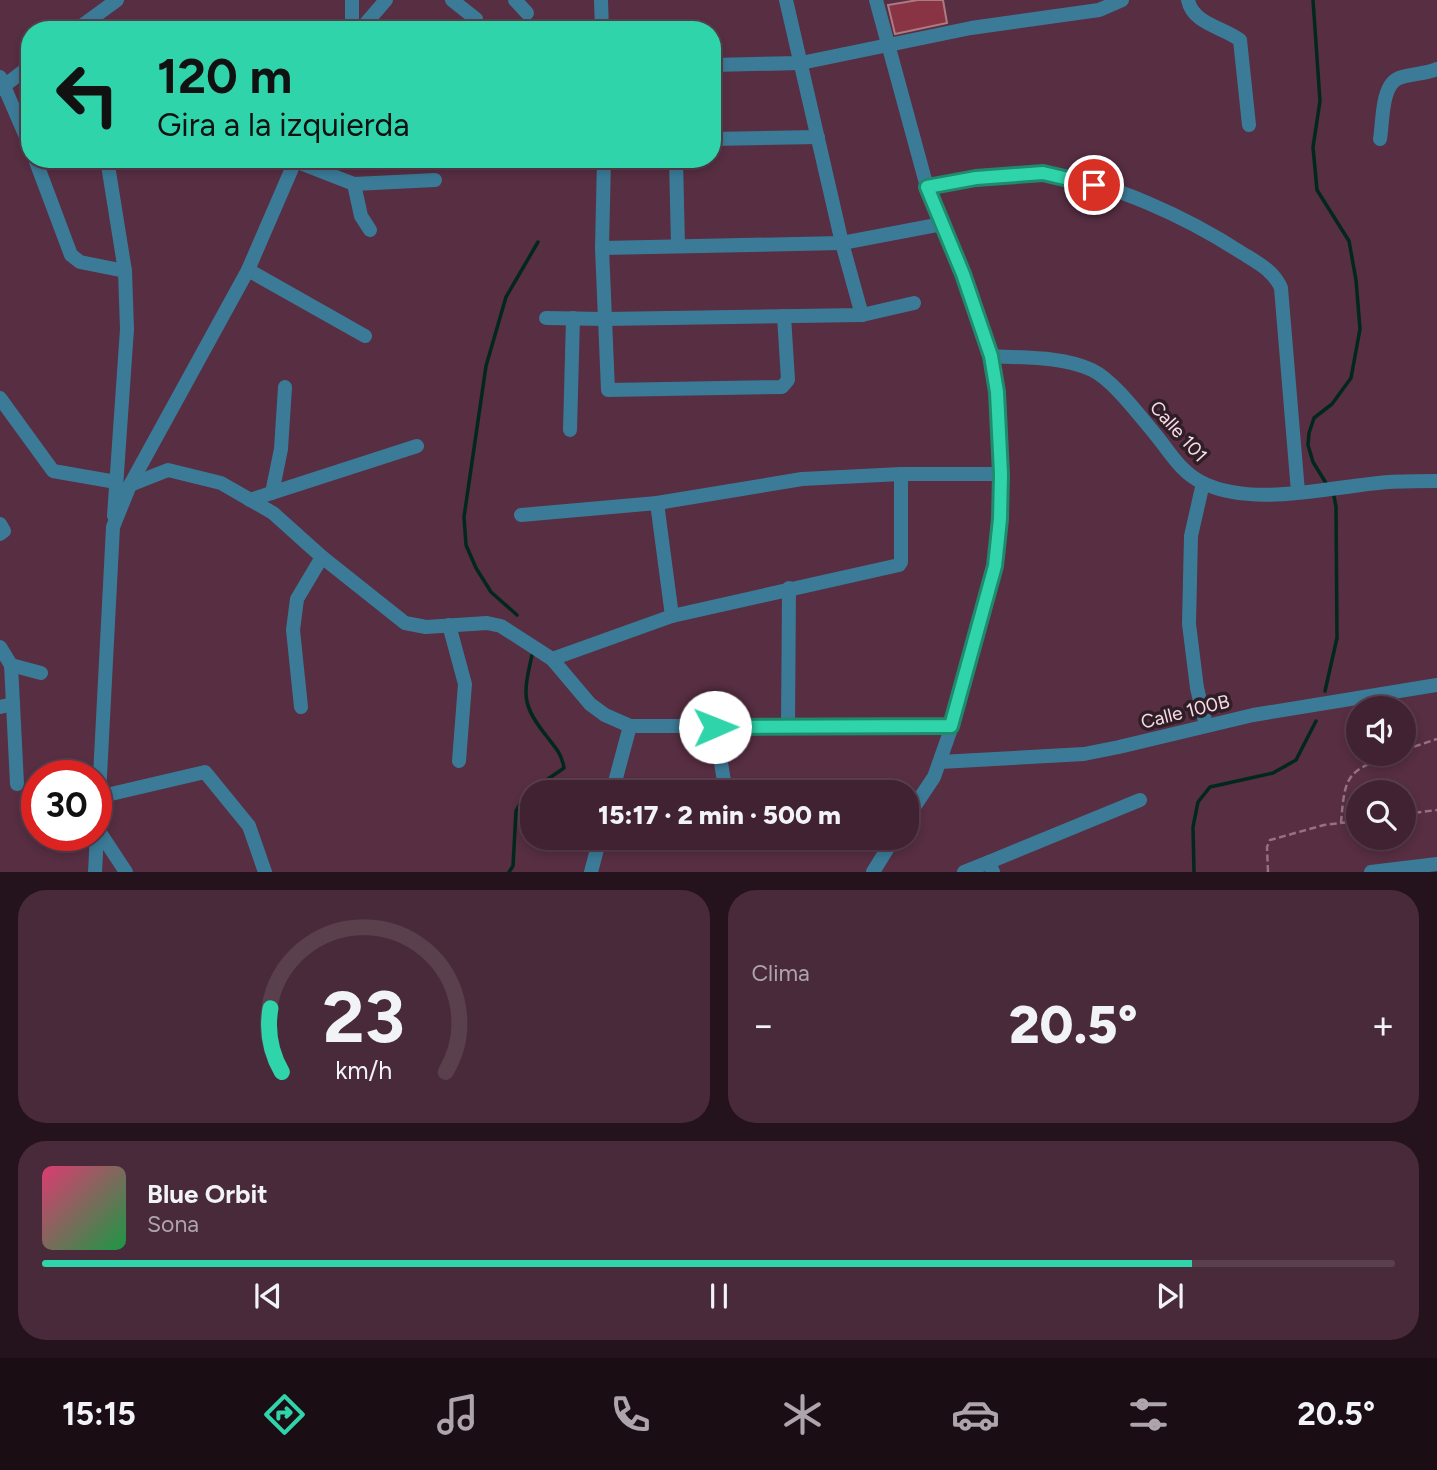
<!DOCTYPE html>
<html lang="es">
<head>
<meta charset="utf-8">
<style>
  body { margin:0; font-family:Figtree,sans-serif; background:#482a3a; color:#f1f3f6; height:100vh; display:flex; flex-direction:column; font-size:26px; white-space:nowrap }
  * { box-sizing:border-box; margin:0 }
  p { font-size:23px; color:#aea4ac }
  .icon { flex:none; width:38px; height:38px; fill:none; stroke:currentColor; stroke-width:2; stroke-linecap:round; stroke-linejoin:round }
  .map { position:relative; height:872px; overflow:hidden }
  .side { display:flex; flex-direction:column; gap:18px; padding:18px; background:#24131c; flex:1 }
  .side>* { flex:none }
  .hud { position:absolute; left:21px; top:21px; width:700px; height:147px; border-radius:28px; box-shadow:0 4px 10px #0003,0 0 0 2px #5a3f4d; background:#30d4aa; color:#111; overflow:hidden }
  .fabs { position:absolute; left:1346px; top:696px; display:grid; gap:14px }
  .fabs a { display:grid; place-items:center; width:70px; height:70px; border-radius:50%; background:#412232; box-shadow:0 4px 10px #0003,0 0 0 2px #5a3f4d; font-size:35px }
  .speed { position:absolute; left:21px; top:760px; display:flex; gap:14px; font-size:35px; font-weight:700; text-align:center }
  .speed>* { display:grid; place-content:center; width:91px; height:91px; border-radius:50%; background:#412232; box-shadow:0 4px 10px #0003,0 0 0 2px #5a3f4d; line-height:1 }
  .speed .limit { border:10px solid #d22; background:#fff; color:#111 }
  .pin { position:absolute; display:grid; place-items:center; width:60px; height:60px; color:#fff; margin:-30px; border:4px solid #fff; border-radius:50%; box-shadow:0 2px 7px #0007 }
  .me { position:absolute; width:77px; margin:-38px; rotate:89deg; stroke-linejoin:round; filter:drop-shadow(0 0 5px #0008) }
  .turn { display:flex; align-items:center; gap:24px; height:147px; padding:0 21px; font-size:32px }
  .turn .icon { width:91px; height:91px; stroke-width:2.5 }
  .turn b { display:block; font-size:49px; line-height:60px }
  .big { font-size:52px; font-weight:800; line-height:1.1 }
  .side .widget { flex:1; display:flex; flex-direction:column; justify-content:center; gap:10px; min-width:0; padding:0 24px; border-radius:28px; background:#482a3a }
  .side .dial { align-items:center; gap:0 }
  .dial svg { height:182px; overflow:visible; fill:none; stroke:#5a3f4d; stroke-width:7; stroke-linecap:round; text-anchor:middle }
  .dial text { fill:#f1f3f6; stroke:none }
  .song { display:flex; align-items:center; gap:21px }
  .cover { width:84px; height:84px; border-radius:10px; background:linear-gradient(135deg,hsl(340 70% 55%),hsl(140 70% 35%)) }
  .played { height:7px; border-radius:4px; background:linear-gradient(90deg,#30d4aa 85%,#5a3f4d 85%) }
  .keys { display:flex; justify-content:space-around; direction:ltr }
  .heat { display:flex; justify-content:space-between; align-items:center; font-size:38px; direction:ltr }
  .side .tiles { flex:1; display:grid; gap:18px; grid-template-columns:1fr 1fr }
  .widget:last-child { grid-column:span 2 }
  .trip { position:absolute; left:520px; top:780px; width:399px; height:70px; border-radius:28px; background:#412232; box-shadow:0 4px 10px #0003,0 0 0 2px #5a3f4d; font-weight:800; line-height:70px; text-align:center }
  .tab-bar { display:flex; height:112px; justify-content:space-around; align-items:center; background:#1a0e14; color:#aea4ac }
  .tab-bar .icon { width:49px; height:49px }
  .tab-bar .active { color:#30d4aa }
  .tab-bar b { font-size:32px; color:#f1f3f6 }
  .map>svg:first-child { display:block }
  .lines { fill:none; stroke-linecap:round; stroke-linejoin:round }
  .stream { stroke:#02281d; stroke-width:3.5 }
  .building { fill:#883445; stroke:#ae7a81; stroke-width:2 }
  .path { stroke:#957182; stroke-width:2.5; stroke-dasharray:7 3.5; stroke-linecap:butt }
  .street { stroke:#3b7b98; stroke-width:14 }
  .route-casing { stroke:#1f8a6e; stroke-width:18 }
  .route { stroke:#30d4aa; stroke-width:12 }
  .labels { text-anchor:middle; stroke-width:7; stroke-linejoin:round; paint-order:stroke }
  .street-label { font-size:19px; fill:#f6dce7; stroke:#301e26 }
</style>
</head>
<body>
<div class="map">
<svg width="1437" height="872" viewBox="0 0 1437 872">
  <rect width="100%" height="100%" fill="#572e42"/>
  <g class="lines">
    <g class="stream">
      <path d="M1313 0 1320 101 1313 147 1317 190 1349 241 1356 280 1360 329 1351 378 1332 404 1314 418 1309 433 1308 445 1313 462 1326 483"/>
      <path d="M517 615 491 592 476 568 466 545 464 517 486 366 506 297 538 242"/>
      <path d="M1325 691 1337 638 1336 507 1334 496"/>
      <path d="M509 872 513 866 516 811 526 794 564 768C562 755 556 748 548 738 521 705 523 695 532 655"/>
      <path d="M1194 872 1193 827 1198 802 1210 787 1273 773 1296 760 1316 721"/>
    </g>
  </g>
  <path class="building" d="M918 0H943L947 23 895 34 888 5Z"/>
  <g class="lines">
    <g class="path">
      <path d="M1404 750 1437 739"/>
      <path d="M1404 814 1437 810"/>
      <path d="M1341 823C1345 773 1347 772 1393 754"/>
      <path d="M1268 872 1267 847 1270 840 1324 825 1358 821"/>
    </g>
    <g class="street">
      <path d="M452 0 476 19"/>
      <path d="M515 0 527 13"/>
      <path d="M601 0 602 30"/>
      <path d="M786 0 842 243 862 315"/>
      <path d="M876 0 927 187 963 274 991 356 997 392 1001 474 1000 519 995 566 952 726 934 777 906 819"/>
      <path d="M1188 0C1193 24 1223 27 1240 40L1249 125"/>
      <path d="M76 30 117 0"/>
      <path d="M352 30V0"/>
      <path d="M360 30 386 0"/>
      <path d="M712 65 801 63 971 28 1099 10 1122 0"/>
      <path d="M0 77 30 146"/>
      <path d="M0 89 30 66"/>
      <path d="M712 139 818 137"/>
      <path d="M1380 139C1383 122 1381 85 1399 78 1411 74 1425 74 1437 69"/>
      <path d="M35 159 71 255 80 262 125 271 127 329 114 516"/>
      <path d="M107 159 125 271"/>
      <path d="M604 159 602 248 608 390 782 387 788 380 784 316"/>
      <path d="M676 159 678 246"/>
      <path d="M295 161 354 184 435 180"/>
      <path d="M354 184 361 216 370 230"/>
      <path d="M927 187C955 182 983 178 1012 175 1022 175 1034 172 1044 173 1110 181 1188 218 1242 253 1258 263 1274 271 1281 288L1298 492"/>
      <path d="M602 248 842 243 942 224"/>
      <path d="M248 270 365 336"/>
      <path d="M546 318 605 319 862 315 914 303"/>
      <path d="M991 356C1023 358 1062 356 1092 370 1113 380 1139 415 1155 434 1170 452 1181 473 1203 483 1255 508 1333 486 1389 482 1405 481 1421 481 1437 481"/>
      <path d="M0 398 53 471 116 482"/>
      <path d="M570 430 573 318"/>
      <path d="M1203 483 1191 536 1189 624 1197 688 1206 725"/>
      <path d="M130 485 168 470 221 483 273 513 322 557 405 623 426 627 487 623 501 626 552 659 590 704 605 715 630 726H952"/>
      <path d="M272 493 281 449 285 387"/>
      <path d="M250 500 417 446"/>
      <path d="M657 503 672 616"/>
      <path d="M521 515 657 503 802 479 901 474H1001"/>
      <path d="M0 524 4 531 0 534"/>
      <path d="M449 625 465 684 459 761"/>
      <path d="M0 647 11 665 41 673"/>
      <path d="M552 659 672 616 899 565 901 562V474"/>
      <path d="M11 665 13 704"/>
      <path d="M0 707 13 704 17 784"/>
      <path d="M301 707 293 630 297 599 322 557"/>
      <path d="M788 726 789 588"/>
      <path d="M715 727 726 793"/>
      <path d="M940 762 1084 754 1119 747 1253 715 1437 685"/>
      <path d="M612 793 630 726"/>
      <path d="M98 797 205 772 249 826 265 872"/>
      <path d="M97 828 126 872"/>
      <path d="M95 872 113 527 130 485 248 270 296 159"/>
      <path d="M591 872 600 838"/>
      <path d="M873 872 894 838"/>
      <path d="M964 872 989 862"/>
      <path d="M993 872 989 862 1140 800"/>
      <path d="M1371 872 1437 864"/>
    </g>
  </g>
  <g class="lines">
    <defs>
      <path id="route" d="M715 727 951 726 995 566 1000 519 1001 474 997 392 991 356 963 274 927 187 976 178 1043 173 1094 185"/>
    </defs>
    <use href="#route" class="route-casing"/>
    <use href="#route" class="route"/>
  </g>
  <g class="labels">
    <g class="street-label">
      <text transform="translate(1179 431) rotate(48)" y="7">Calle 101</text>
      <text transform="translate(1185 711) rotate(-14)" y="7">Calle 100B</text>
    </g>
  </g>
</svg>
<div class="fabs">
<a><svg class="icon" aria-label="sound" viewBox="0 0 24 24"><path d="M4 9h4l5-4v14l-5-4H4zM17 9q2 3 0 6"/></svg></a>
<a><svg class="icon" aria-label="search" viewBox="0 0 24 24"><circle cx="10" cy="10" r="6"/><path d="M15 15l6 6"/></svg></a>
</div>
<div class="speed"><div class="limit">30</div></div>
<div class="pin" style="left:1094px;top:185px;background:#d93025"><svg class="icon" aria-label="arrive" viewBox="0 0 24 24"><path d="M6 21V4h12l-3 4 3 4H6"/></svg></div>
<svg class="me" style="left:715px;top:727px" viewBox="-20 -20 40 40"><circle r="19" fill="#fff"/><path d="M0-13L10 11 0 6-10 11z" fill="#30d4aa"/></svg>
<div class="trip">15:17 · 2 min · 500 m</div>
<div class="hud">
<div class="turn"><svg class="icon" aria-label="left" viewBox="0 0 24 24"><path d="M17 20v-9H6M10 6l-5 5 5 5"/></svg><div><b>120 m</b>Gira a la izquierda</div></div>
</div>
</div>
<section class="side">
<div class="tiles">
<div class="widget dial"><svg viewBox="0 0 100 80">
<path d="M14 69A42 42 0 1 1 86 69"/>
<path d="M14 69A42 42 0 0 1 9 41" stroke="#30d4aa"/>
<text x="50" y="56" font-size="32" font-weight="700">23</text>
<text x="50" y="72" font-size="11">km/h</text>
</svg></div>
<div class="widget"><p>Clima</p>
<div class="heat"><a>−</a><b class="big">20.5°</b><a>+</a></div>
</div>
<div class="widget">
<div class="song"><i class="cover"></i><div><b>Blue Orbit</b><p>Sona</p></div></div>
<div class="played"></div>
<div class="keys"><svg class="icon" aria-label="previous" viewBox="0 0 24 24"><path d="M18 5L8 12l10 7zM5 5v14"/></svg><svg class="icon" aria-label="pause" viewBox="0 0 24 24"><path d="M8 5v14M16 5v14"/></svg><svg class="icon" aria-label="next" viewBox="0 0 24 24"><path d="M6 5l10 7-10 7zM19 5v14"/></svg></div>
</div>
</div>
</section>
<nav class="tab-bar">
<b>15:15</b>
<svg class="icon active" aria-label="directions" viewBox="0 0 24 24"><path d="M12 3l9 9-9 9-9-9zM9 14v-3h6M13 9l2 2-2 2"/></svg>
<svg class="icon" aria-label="music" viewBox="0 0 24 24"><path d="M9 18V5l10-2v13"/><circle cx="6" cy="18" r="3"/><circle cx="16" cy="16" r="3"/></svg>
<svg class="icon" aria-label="phone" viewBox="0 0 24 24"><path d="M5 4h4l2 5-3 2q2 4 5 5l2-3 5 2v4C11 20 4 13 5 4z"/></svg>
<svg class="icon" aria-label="climate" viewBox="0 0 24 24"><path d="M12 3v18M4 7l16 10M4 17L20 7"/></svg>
<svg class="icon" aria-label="car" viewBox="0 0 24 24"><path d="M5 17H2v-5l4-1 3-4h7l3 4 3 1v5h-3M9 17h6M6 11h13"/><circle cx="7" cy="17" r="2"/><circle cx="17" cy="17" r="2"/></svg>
<svg class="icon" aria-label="filters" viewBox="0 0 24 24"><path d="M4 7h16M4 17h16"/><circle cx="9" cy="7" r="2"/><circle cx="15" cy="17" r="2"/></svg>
<b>20.5°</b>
</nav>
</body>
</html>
